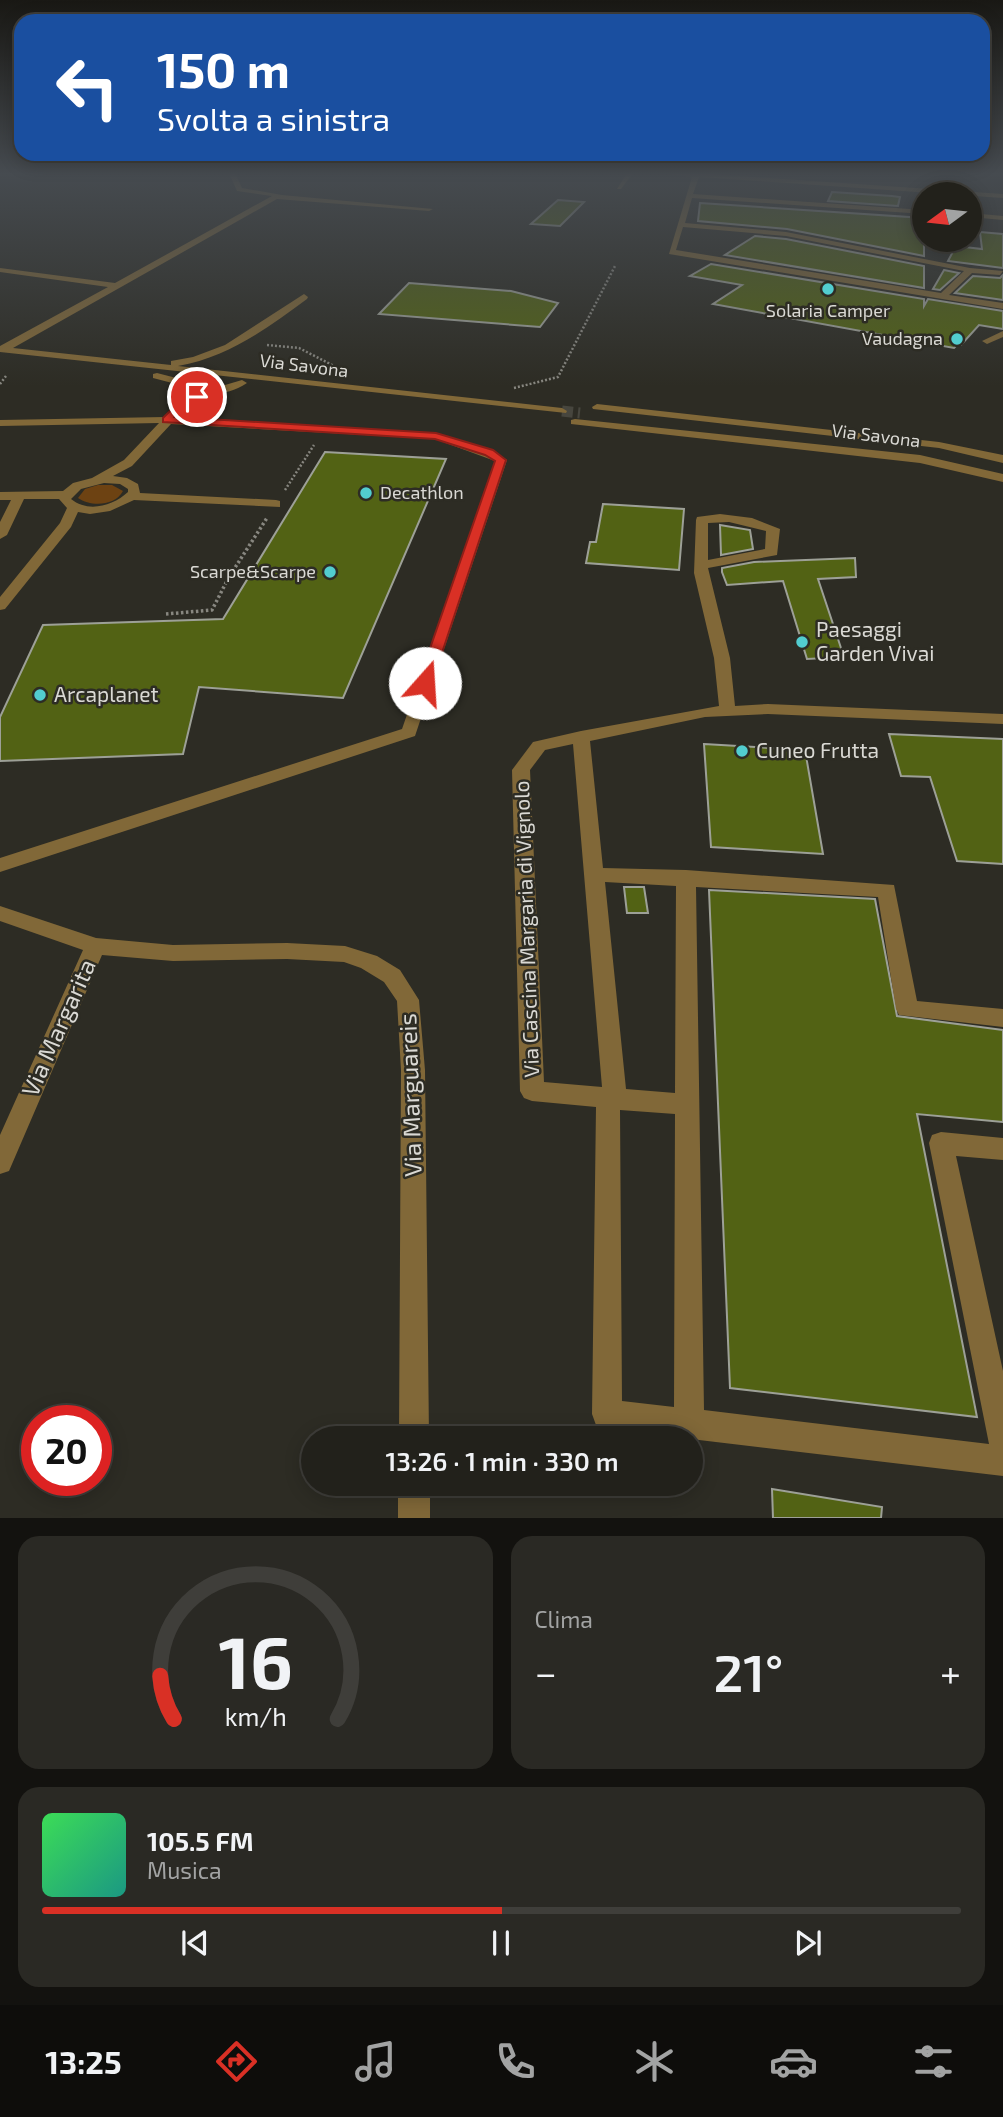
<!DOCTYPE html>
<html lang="it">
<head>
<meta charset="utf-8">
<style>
  body { margin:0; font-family:"Exo 2",sans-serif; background:#2a2924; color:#f1f3f6; height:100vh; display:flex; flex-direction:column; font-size:26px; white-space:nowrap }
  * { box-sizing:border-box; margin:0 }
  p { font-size:23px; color:#a2a3a3 }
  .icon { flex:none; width:38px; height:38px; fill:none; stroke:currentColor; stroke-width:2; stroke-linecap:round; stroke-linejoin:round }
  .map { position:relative; height:1518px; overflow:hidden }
  .side { display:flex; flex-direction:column; gap:18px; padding:18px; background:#13120f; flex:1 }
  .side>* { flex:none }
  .guide { position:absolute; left:14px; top:14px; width:976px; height:147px; border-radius:21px; box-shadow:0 4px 18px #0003,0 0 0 2px #3f3e3a; background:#1a4fa0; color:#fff; overflow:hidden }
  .needle { width:46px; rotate:255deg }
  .tools { position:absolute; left:912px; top:182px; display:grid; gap:14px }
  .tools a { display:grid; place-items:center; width:70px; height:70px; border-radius:50%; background:#22211b; box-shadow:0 4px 18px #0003,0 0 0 2px #3f3e3a; font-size:35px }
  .speed { position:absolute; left:21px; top:1405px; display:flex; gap:14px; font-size:35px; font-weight:700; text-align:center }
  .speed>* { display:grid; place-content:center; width:91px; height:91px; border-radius:50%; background:#22211b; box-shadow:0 4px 18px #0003,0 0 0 2px #3f3e3a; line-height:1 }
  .speed .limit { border:10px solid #d22; background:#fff; color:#111 }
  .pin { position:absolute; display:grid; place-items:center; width:60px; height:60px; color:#fff; margin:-30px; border:4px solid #fff; border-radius:50%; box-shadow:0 2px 7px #0007 }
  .me { position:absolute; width:77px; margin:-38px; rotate:19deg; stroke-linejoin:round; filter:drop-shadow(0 0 5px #0008) }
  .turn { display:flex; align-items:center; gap:24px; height:147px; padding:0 28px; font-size:32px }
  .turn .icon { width:91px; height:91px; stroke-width:2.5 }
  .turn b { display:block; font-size:49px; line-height:60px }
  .big { font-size:52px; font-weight:600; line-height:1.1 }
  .side .widget { flex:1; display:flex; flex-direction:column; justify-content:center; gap:10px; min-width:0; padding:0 24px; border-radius:21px; background:#2a2924 }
  .side .dial { align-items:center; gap:0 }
  .dial svg { height:182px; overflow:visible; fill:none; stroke:#3f3e3a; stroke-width:7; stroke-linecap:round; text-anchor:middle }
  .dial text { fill:#f1f3f6; stroke:none }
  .song { display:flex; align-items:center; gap:21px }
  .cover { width:84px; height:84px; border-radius:10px; background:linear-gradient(135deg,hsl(130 70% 55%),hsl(170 70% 35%)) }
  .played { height:7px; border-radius:4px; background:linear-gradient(90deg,#d93025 50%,#3f3e3a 50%) }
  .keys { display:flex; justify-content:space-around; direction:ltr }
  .heat { display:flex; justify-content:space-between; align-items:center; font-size:38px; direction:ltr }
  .side .tiles { flex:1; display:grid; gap:18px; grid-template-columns:1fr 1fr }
  .widget:last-child { grid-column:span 2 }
  .trip { position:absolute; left:301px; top:1426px; width:402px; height:70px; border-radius:35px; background:#22211b; box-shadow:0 4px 18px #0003,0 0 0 2px #3f3e3a; font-weight:600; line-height:70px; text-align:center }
  .menu { display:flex; height:112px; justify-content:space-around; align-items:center; background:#0e0d0b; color:#a2a3a3 }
  .menu .icon { width:49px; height:49px }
  .menu .selected { color:#d93025 }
  .menu b { font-size:32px; color:#f1f3f6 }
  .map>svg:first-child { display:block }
  .green { fill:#6d4212 }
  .building { fill:#526214; stroke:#9da097; stroke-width:2 }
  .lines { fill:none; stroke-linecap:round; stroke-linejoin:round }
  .minor-tunnel { stroke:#47463e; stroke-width:11; stroke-dasharray:11 5; stroke-linecap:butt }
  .path-far1 { stroke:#888780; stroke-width:2.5; stroke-dasharray:2 2; stroke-linecap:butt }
  .path { stroke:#888780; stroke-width:3.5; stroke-dasharray:2.5 2.5; stroke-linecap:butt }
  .minor { fill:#816838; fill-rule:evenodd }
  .route { fill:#d93025; stroke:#8d1f18; stroke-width:2 }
  .poi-dot { fill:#52cdcf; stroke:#2d2c24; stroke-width:2.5 }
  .labels { text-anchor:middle; stroke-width:5; stroke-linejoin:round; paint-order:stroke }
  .far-poi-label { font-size:18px; fill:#dad9d4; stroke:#2d2c24; text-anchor:end }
  .far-street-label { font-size:18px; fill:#dad9d4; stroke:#2d2c24 }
  .poi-label { font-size:21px; fill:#dad9d4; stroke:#2d2c24; text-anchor:start }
  .street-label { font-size:21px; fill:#dad9d4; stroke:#2d2c24 }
  .near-street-label { font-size:24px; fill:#dad9d4; stroke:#2d2c24 }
</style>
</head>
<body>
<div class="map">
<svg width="1003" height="1519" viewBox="0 0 1003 1519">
  <rect width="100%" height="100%" fill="#2d2c24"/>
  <path class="green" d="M98 485H112L123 491C115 506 91 507 78 498L85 489Z"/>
  <g class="building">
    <path d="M832 192 892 196 900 197 898 206 828 201Z"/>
    <path d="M558 200 584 202 560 226 531 224Z"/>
    <path d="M700 203 924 218V256L787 229 698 221Z"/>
    <path d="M980 232 1003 234V268L948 261 956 246 982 249Z"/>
    <path d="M755 236 786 239 924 266V288L725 255Z"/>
    <path d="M711 264 924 299V306L928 299 1003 311V329L979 325 961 345H957L954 348 713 304 742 285 690 276Z"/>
    <path d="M944 270 959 273 940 290 933 289Z"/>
    <path d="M1003 275V300L955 293 973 276 1000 278Z"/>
    <path d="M409 283 511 291 558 303 540 327 379 314Z"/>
    <path d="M325 452 446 459 343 698 199 687 183 754 0 761V717L43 625 223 619Z"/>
    <path d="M603 504 684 509 679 570 586 563 590 542H596Z"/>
    <path d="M720 525 750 530 753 549 721 555Z"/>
    <path d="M855 558 856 577 818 579 844 657 807 659 783 581 727 585 722 572V568L754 562Z"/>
    <path d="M889 734 1003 739V864L957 861 930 777 901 776Z"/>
    <path d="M704 744 805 750 823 854 711 847Z"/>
    <path d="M624 887H644L648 913H627Z"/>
    <path d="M709 890 875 899 897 1016 1003 1030V1122L917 1114 977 1417 730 1388Z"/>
    <path d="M772 1489 882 1507 881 1518H773Z"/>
  </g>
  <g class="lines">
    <path class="minor-tunnel" d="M562 411 580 413"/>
    <g class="path-far1">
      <path d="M267 345 299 348 342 370"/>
      <path d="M0 384 6 376"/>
      <path d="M514 388 558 377 615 266"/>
      <path d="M285 490 314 445"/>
    </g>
    <path class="path" d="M166 614 212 610 229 577 267 518"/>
    <g class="minor">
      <path d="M229 173H235L242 188 282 195 433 209 429 211 277 199 13 348 171 365V361L193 357 225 345 304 294 308 297 307 299C266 329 229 357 178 366L562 408 567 411 566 413 0 352V346L108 287 0 272V268L115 283 272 196 237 191Z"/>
      <path d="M627 173H633L621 189H617Z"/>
      <path d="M660 173H696L1003 194V198L699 177 693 194 924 210V214L692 198 685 223 786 232 970 268 1003 271 1000 275 972 273 949 295 1003 303V309L669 254 692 177ZM683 227 786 236 964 271 941 293 676 250Z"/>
      <path d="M970 213 1003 216V220L970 217Z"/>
      <path d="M1003 331V337L987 344 982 341Z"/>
      <path d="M157 373 184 380 192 390 191 395 242 380 247 383C223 399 203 389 177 417L436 433 493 451 507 460 415 736 0 872V858L402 729 495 461 435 439 171 424 132 466 113 476 127 478 138 484 140 493 276 500 280 501V507L134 500 110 511 90 514 78 512 71 527 5 609 0 610V597L60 523 67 508 59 499H24L7 535 0 539V522L11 500H0V492L63 491 73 483 92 478 124 460 159 423 0 426V420L165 417 179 402 182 390 176 384 153 378V374ZM104 483 120 484 128 489V492C113 506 88 513 71 499L81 489Z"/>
      <path d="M597 404 939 442 1003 455V463L939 448 593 409 592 407Z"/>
      <path d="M575 419 920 455 1003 474V482L920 463 571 424V420Z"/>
      <path d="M720 514 752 518 780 529 777 555 708 568 730 658 735 706 768 704 1003 714V724L768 714 705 717 590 741 603 868 686 870 894 885 917 1001 1003 1009V1027L899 1015 896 1009 878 897 696 887 704 1410 989 1444 929 1143 932 1135 941 1132 1003 1138V1160L956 1156 1003 1371V1476L607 1429 596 1425 592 1414 596 1107 532 1101 524 1098 520 1091 512 770 533 742 581 731 719 706 714 658 694 573 696 520 697 517ZM729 522 766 531 765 549 708 560V523ZM573 744 602 1087 544 1082 530 770 545 750ZM605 882 676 886 675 1093 626 1089ZM620 1110 675 1114 674 1407 622 1401Z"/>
      <path d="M0 906 96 938 173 945 287 943 345 946 377 956 400 970 419 1000 425 1070 429 1438H399L401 1070 397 1001 384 982 361 968 344 962 287 959 173 961 102 955 9 1171 0 1174V1135L83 950 0 921Z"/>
      <rect x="398" y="1484" width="32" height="35"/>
    </g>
  </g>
  <linearGradient id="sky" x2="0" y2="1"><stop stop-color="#191814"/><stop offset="0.45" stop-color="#464b50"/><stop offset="1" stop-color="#464b50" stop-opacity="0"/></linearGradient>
  <rect width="1003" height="386" fill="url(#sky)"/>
  <path class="route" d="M197 394 201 397C193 404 183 409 175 417L436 433 493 450 506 460 431 686H420L418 683 495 461 485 455 435 439 163 422V418L180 401Z"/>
  <g class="poi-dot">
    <circle cx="828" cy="289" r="7"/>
    <circle cx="957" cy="339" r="7"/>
    <circle cx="366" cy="493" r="7"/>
    <circle cx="330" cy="572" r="7"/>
    <circle cx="802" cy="642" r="7"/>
    <circle cx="40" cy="695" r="7"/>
    <circle cx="742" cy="751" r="7"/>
  </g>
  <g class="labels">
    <g class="far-poi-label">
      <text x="828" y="317" text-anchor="middle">Solaria Camper</text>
      <text x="943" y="345">Vaudagna</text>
      <text x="380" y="499" text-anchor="start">Decathlon</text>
      <text x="316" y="578">Scarpe&amp;Scarpe</text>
    </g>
    <g class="far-street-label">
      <text transform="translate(304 366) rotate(7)" y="6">Via Savona</text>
      <text transform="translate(876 436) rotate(7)" y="6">Via Savona</text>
    </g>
    <g class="poi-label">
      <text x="816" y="637">Paesaggi<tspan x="816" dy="24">Garden Vivai</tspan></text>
      <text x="54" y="702">Arcaplanet</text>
      <text x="756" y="758">Cuneo Frutta</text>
    </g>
    <g class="street-label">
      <text transform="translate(527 929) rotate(-92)" y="7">Via Cascina Margaria di Vignolo</text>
    </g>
    <g class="near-street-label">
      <text transform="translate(59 1028) rotate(-66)" y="8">Via Margarita</text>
      <text transform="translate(411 1095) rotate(-92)" y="8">Via Marguareis</text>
    </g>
  </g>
</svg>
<div class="tools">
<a><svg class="needle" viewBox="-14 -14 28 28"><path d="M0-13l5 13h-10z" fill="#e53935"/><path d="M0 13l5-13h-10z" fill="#a2a3a3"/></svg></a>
</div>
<div class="speed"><div class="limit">20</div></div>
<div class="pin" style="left:197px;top:397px;background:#d93025"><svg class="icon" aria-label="arrive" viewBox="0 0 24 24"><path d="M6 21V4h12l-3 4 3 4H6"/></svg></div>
<svg class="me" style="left:425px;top:683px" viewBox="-20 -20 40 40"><circle r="19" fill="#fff"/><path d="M0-13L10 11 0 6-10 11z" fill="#d93025"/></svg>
<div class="trip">13:26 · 1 min · 330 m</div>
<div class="guide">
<div class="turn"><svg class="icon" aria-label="left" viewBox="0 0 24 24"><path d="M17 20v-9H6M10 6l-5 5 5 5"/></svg><div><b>150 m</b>Svolta a sinistra</div></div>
</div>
</div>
<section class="side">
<div class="tiles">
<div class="widget dial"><svg viewBox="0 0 100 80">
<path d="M14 69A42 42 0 1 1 86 69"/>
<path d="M14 69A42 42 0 0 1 8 50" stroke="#d93025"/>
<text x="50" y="56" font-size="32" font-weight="700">16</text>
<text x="50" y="72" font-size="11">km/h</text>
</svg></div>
<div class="widget"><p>Clima</p>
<div class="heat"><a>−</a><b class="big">21°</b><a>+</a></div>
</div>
<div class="widget">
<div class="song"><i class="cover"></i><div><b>105.5 FM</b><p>Musica</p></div></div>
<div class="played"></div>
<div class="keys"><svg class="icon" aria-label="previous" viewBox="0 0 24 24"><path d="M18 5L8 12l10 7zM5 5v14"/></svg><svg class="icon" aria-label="pause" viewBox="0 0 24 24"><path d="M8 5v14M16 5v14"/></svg><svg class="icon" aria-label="next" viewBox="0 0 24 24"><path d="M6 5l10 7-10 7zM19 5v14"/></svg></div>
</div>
</div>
</section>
<nav class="menu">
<b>13:25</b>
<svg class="icon selected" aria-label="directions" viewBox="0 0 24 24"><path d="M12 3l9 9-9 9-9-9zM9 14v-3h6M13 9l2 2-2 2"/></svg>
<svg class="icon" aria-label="music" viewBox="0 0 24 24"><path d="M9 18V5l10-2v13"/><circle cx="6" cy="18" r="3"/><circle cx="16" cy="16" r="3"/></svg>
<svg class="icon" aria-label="phone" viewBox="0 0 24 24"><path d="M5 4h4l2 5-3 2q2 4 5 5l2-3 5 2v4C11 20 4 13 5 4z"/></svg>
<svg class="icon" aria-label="climate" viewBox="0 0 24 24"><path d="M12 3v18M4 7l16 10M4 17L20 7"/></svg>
<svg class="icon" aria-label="car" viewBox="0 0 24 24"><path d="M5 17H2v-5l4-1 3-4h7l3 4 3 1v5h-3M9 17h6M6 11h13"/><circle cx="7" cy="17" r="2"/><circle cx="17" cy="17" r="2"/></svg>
<svg class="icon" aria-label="filters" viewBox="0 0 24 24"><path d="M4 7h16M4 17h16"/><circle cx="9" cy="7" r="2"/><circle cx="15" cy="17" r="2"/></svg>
</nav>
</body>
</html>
